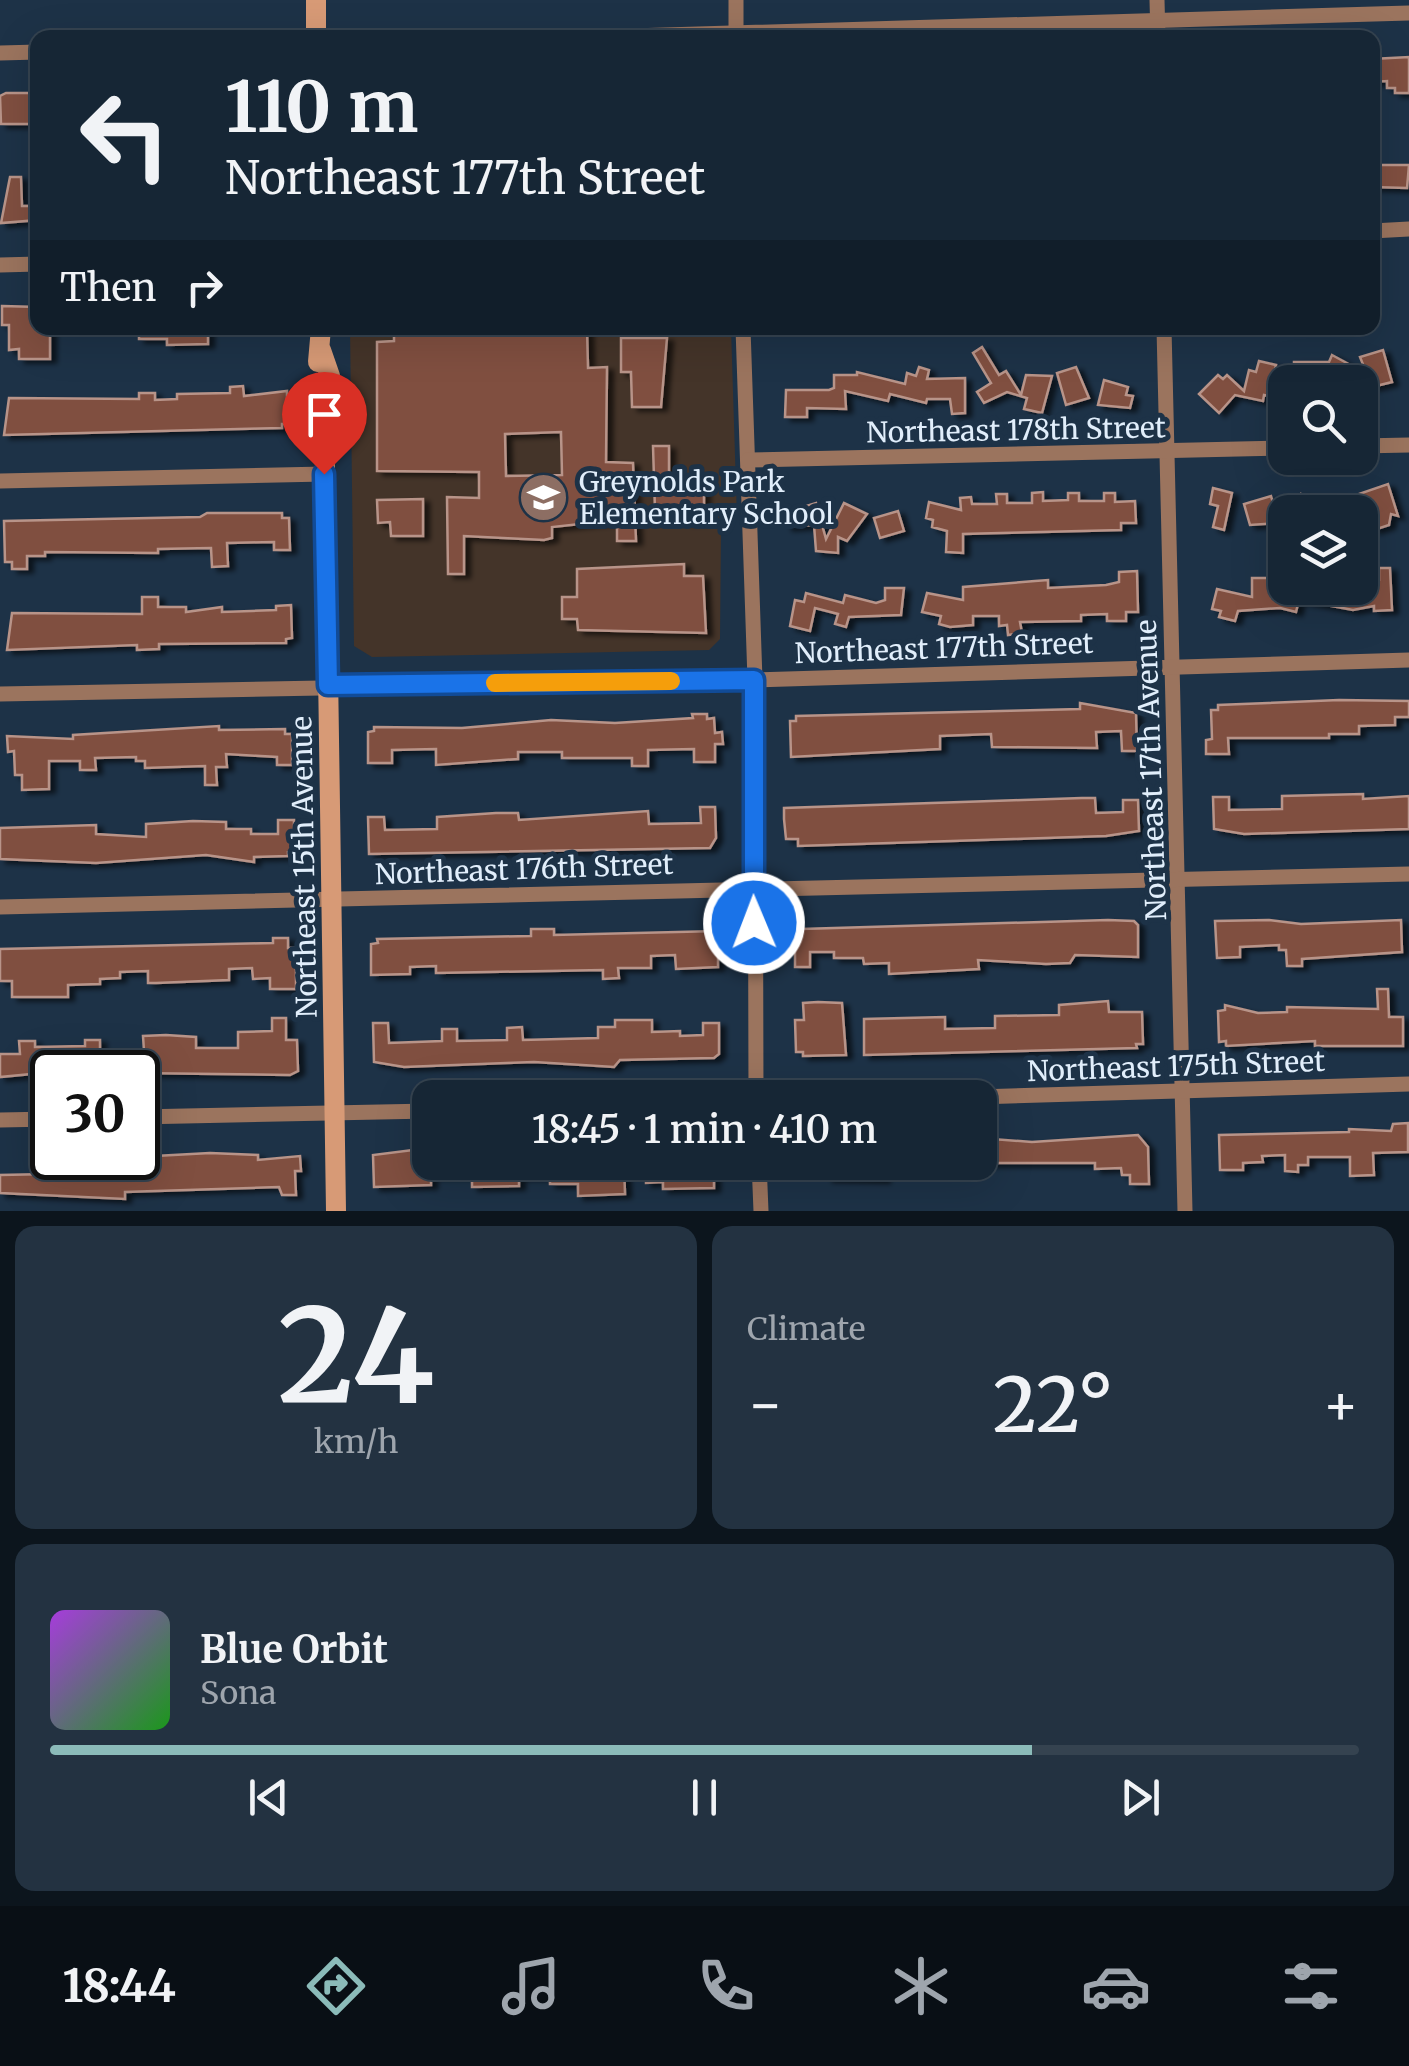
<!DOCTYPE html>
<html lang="en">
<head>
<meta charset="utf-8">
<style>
  body { margin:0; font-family:Merriweather,serif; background:#233241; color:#f1f3f6; height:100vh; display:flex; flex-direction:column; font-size:38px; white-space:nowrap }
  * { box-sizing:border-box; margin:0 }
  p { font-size:32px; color:#9ea5ad }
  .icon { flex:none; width:55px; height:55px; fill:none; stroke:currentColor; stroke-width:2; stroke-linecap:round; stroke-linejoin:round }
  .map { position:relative; height:1211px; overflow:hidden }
  .side { display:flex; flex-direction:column; gap:15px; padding:15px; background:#0c151d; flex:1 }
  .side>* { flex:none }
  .top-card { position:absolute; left:30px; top:30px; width:1350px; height:305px; border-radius:20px; box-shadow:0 10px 40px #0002,0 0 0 2px #354350; background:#162635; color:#f1f3f6; overflow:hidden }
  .buttons { position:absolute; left:1268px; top:365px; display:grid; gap:20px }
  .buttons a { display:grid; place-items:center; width:110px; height:110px; border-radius:20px; background:#162635; box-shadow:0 10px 40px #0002,0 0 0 2px #354350; font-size:50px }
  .speed { position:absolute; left:30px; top:1050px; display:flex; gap:20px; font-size:50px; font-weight:700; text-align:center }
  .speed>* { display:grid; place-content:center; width:130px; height:130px; border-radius:50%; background:#162635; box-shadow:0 10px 40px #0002,0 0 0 2px #354350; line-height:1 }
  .speed .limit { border:5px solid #111; border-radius:15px; background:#fff; color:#111 }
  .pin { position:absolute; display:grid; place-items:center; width:85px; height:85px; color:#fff; margin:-102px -42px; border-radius:50% 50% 50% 0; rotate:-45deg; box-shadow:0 0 10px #0007 }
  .pin .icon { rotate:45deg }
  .me { position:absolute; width:110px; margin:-55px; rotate:359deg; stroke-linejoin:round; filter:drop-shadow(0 0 8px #0008) }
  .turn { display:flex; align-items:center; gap:35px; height:210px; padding:0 30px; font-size:45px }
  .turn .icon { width:130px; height:130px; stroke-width:2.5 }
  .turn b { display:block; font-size:70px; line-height:85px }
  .then { display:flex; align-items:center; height:95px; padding:0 30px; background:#0003; gap:20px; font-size:38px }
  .big { font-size:75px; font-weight:600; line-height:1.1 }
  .side .tile { flex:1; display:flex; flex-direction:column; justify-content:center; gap:15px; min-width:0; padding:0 35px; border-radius:20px; background:#233241 }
  .side .dial { align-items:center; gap:0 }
  .dial b { font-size:130px; line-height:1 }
  .song { display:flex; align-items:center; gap:30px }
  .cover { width:120px; height:120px; border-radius:15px; background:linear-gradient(135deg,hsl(280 70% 55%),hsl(120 70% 35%)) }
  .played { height:10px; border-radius:5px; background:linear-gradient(90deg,#8bbbb9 75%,#354350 75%) }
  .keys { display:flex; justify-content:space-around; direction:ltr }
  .heat { display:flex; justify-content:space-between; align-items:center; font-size:55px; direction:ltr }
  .side .tiles { flex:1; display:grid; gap:15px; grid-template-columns:1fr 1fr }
  .tile:last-child { grid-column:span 2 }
  .trip { position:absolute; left:412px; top:1080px; width:585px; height:100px; border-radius:20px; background:#162635; box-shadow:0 10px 40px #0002,0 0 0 2px #354350; font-weight:600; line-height:100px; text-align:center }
  .tab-bar { display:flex; height:160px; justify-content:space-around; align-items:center; background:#090f15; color:#9ea5ad }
  .tab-bar .icon { width:70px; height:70px }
  .tab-bar .current { color:#8bbbb9 }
  .tab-bar b { font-size:45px; color:#f1f3f6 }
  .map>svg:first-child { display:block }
  .education { fill:#443429 }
  .building { fill:#804f40; stroke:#b89489; stroke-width:2.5; fill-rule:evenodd; filter:url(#shadow) }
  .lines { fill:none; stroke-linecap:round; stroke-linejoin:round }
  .street { stroke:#9b745e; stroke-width:15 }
  .secondary { stroke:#d79a76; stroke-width:20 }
  .route-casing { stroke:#114b97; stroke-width:25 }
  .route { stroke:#1a73e8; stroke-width:18 }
  .slow { stroke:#f59e0b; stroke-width:18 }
  .labels { text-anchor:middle; stroke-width:10; stroke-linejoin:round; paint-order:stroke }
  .street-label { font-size:28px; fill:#e1eefb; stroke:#1d3247 }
  .poi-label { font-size:28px; fill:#e1eefb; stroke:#1d3247; text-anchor:start }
</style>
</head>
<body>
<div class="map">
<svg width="1409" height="1211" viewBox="0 0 1409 1211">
  <defs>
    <filter id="shadow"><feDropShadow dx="6" dy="3.5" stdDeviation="2.5" flood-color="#0009"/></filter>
  </defs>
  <rect width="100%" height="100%" fill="#1d3247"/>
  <path class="education" d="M350 328H731L737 519 721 533 720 639 709 650 372 657 354 646Z"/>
  <g class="building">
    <path d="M1409 57V93H1395V88H1387V81L1372 82V59Z"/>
    <path d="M6 93H38V124H1L0 96Z"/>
    <path d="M1372 165H1409L1407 188 1372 187Z"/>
    <path d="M10 177H21L22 206H38V220L1 223Z"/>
    <path d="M2 306 38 307V328H50V359H19V349L9 350V325H2Z"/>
    <path d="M139 328H208V344L167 345V339H139Z"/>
    <path d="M394 328H587L588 368 607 367 606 462 633 463 636 541H617V520L552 527V538L544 540 464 536V574H448L447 497 479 498V472L377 471V342L394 341ZM561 432 562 475 506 476 505 434Z"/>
    <path d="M621 338H667L661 407H632L631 372H621Z"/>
    <path d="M982 347 999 375 1006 371 1021 395 1026 375 1052 376 1042 413 1024 409 1027 398 1007 392 984 403 977 392 991 383 973 353Z"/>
    <path d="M1383 350 1392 382 1372 387 1360 357Z"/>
    <path d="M1332 355 1354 367 1346 382H1294V362H1329Z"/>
    <path d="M1259 361 1276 365 1269 396 1264 395 1263 401 1235 395 1219 413 1199 394 1218 375 1223 379 1227 375 1244 391 1249 370 1256 372Z"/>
    <path d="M919 367 929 370 927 379 965 378V413L952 414 950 399H927L926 403 890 394 888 401 845 391 846 409 807 408V417H785L786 390H829L834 388V375H857V372L905 384 907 373 916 376Z"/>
    <path d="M1076 367 1089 398 1066 405 1057 373Z"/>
    <path d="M1104 380 1128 387 1126 395 1133 396 1130 408 1098 405Z"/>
    <path d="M243 386 244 396 287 391V424H282V428L4 435 9 398 139 399V393H155V400L177 399V394L230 393V387Z"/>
    <path d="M653 446H669V481L704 482V520L686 521 685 511H655Z"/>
    <path d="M1388 484 1398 516 1391 514 1389 525 1374 530 1369 512H1292L1301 494 1324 506Z"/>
    <path d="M1213 488 1232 493 1224 530 1213 527 1218 506 1210 504Z"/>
    <path d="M1043 492V501L1068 500V493H1079V501H1104V493H1115V502L1135 501 1136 523H1121V530L963 534V553L946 552 947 531 932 527 933 520 926 518 929 502 961 510 960 498 971 497 972 504H997L996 494H1007V503H1032V493Z"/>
    <path d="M1271 496 1279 523 1250 525 1244 504Z"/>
    <path d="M423 499V536H391L390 522 378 523 377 500Z"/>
    <path d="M816 503 826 539 844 503 867 514 847 541 838 537V553L816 551 814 525 787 527 783 513Z"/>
    <path d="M898 511 904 531 880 538 874 518Z"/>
    <path d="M207 513H282V518H289L290 550H274V542L227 543 228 566 212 567 211 548 158 549V553L45 552V556H27V569H12V562H5L4 521 200 517Z"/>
    <path d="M684 564V576H703L706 633 578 630 577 619H562V597H577V569Z"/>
    <path d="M1379 568H1390L1392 610 1374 611V606L1353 610 1299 600 1296 612 1280 608 1238 611 1235 621 1219 617 1221 611 1212 609 1217 589 1252 597V578H1272V597L1291 596 1293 588H1373V581L1379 580Z"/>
    <path d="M1137 571 1138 612H1126V621H1107V614L1081 615V621L1020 622 1022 633 1008 635 1007 625 999 626V616H973V625L950 627 939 624 941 616 922 612 927 593 963 600V587L1035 581 1048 580V588L1106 585 1119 582V572Z"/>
    <path d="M885 588H904L901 615 849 617 846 627 835 624 838 614 815 608 810 631 790 626 795 600 804 602 806 593 843 603 845 595 876 603 885 600Z"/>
    <path d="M142 597H158V607H186V612L222 607V612L276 610V606L291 605 292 638 286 639V643L159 644V649L137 650V645L7 650 12 613 142 614Z"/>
    <path d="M1339 700 1409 701V717H1395V725L1359 726V734H1329V738H1228L1229 754H1206V740L1212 739 1211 710H1218V705Z"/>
    <path d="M1080 703 1136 713 1137 751H1122L1121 731 1096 732 1097 748 992 747 991 734 940 736V749L791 757 790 721H796V716L1080 709Z"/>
    <path d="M692 714H707V719L714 718 715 733 722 732 723 744H715V762H694V749L648 750V766H632V758H562V752H518V759L436 765V749L392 750V763H368V732L374 731V727L462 728 551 720 615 723 693 718Z"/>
    <path d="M219 726V730L285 729V734H292V765H277V757L226 754 227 767H216L217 785H205V766L145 768V761H136V757L95 758 96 770H80V761H49V789L22 790V775H15L14 751 8 752 7 736 73 739V735Z"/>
    <path d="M1363 794V799L1409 796V829L1244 834 1214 829 1213 797H1229V810L1282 809V796Z"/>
    <path d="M1082 798H1095L1096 813 1123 812V800H1138L1139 831 1106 836 798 846V839H786L784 819V808Z"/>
    <path d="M700 807H715L716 838 710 848 369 854 368 817H384L385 830 437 829V817L496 813H518L519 820 648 811 649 824 701 823Z"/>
    <path d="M278 820H294V851L288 852V856L254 857V862L206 855 96 863 0 859V828L96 825V834L146 837V824L193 821 226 822V829H251V834H278Z"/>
    <path d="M1108 920 1134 921 1138 925V957L1075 955 1070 963 1046 964 978 960 979 969 889 974V963L864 964 863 958H834V952H810V967H795V933L801 929Z"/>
    <path d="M1269 920 1301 924 1401 920 1402 952 1302 959V966H1287L1286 950H1279V945L1240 947V957L1217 958 1215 921Z"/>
    <path d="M531 929H554V935L718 931V967L676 969 675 955 651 956V968H618L619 978 603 979V970L436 973V966L410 967V974L371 975V944L378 943 377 939 531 936Z"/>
    <path d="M273 938H288V948H296V989H270V978L253 979 252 968 229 969V980L156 983H148V971L120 972V978L100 979V984L68 985V997H12V981H0V949L273 943Z"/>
    <path d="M1377 989H1388L1389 1017H1403V1046H1315V1041L1226 1046V1041L1219 1042 1218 1011 1225 1010V1005L1258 1013 1287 1012V1007L1378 1009Z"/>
    <path d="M1108 1001 1109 1012H1142L1143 1044H1136L1137 1048 864 1055V1019L945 1017V1029L995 1028V1016L1059 1015V1005Z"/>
    <path d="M818 1002 842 1003 846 1055 803 1056V1052H796L795 1020H804L803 1003Z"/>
    <path d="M272 1018H286V1040H297L298 1071 290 1075 52 1072 0 1077V1054H20L19 1041H35V1047L85 1046V1040H100V1051H144L143 1036 166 1035 196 1037V1048H238V1032L272 1031Z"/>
    <path d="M615 1020H652V1032L680 1031V1036L703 1035V1023H719V1054L714 1058 620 1060 614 1067 534 1062 404 1067 374 1062 373 1023H388L389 1043 442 1041V1029H457V1041L507 1040V1028L522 1027 523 1040 598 1038V1027H615Z"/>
    <path d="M1408 1123V1152L1373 1153 1374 1175 1350 1176V1157H1308V1165H1298V1172L1285 1171V1155L1262 1156 1263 1162 1243 1163V1170H1220L1219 1135 1349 1132V1129L1391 1131 1393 1124Z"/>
    <path d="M1138 1135 1148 1147 1149 1184H1130V1175H1122L1121 1168 1095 1169V1163H980V1138L1032 1142Z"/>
    <path d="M413 1150H430V1162H624L625 1194 578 1196V1184H550V1176H519V1186L472 1187V1175H431V1185L374 1187 373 1155Z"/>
    <path d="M210 1153 258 1155V1160L300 1156 301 1171H295L296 1195H282L279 1187 125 1192V1199L0 1193V1175L49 1174 48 1167 82 1166V1160Z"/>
    <path d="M646 1162H714V1188L663 1189V1182L646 1183Z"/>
    <path d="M827 1162H884V1179L827 1178Z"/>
  </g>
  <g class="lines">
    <g class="street">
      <path d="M736 0V38"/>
      <path d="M1157 0 1158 38"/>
      <path d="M565 38 1409 13"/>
      <path d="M0 53 38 52"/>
      <path d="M1372 231 1409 229"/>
      <path d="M0 265 38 264"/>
      <path d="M743 328 755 680 756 1098"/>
      <path d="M1164 328 1185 1211"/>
      <path d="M1360 446 1409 445"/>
      <path d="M748 460 1285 448"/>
      <path d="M0 481 325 474"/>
      <path d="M0 694 755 680 1409 660"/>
      <path d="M0 907 1409 874"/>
      <path d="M945 1098 1409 1084"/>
      <path d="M138 1117 430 1111"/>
      <path d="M0 1120 52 1119"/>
      <path d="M759 1162 761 1211"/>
    </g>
    <g class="secondary">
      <path d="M316 0V38"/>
      <path d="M321 350 330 376 324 402 336 1211"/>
      <path d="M318 362 321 328"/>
    </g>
  </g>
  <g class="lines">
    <defs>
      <path id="route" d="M324 474 328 685 754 680V923"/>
    </defs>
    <use href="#route" class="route-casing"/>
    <use href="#route" class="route"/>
    <path class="slow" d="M495 683 671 681"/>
  </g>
  <defs>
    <symbol id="school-disc" viewBox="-11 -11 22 22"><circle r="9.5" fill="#8d6e63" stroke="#1d3247"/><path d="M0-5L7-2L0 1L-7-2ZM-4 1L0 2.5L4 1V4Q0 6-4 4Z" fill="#fff"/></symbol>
  </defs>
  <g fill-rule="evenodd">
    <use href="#school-disc" x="516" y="470" width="55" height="55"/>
  </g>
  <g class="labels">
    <g class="street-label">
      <text transform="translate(1016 430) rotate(-1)" y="10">Northeast 178th Street</text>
      <text transform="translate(944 648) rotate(-2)" y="10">Northeast 177th Street</text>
      <text transform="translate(1151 770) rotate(-92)" y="10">Northeast 17th Avenue</text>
      <text transform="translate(304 867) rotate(-91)" y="10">Northeast 15th Avenue</text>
      <text transform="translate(524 869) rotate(-2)" y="10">Northeast 176th Street</text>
      <text transform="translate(1176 1066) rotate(-2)" y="10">Northeast 175th Street</text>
    </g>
    <g class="poi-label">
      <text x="579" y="492">Greynolds Park<tspan x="579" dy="32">Elementary School</tspan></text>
    </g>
  </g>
</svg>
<div class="buttons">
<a><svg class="icon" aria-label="search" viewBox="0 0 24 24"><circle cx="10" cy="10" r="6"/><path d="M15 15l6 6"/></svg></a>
<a><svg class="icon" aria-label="layers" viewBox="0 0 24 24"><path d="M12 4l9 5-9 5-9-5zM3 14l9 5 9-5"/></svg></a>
</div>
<div class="speed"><div class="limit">30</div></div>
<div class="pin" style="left:324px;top:474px;background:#d93025"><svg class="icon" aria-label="arrive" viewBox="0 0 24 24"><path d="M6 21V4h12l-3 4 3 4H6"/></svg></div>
<svg class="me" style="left:754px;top:923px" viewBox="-20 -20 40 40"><circle r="17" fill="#1a73e8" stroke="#fff" stroke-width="3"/><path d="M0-11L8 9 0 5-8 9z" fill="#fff"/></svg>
<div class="trip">18:45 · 1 min · 410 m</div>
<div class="top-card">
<div class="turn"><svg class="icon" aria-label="left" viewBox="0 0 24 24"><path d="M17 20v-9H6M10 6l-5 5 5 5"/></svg><div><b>110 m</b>Northeast 177th Street</div></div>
<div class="then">Then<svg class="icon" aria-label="right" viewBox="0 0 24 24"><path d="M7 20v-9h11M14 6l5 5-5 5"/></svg></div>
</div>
</div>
<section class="side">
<div class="tiles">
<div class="tile dial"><b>24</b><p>km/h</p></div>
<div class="tile"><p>Climate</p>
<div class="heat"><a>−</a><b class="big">22°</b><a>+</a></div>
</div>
<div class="tile">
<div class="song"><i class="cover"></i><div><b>Blue Orbit</b><p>Sona</p></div></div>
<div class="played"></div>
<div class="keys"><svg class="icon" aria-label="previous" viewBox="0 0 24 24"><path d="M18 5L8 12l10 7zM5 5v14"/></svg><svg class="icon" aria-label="pause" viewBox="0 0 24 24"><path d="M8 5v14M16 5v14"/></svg><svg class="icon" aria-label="next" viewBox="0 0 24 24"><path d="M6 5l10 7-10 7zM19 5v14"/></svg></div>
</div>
</div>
</section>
<nav class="tab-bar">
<b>18:44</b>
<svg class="icon current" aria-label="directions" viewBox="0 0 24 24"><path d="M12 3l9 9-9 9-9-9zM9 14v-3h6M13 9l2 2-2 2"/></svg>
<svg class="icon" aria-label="music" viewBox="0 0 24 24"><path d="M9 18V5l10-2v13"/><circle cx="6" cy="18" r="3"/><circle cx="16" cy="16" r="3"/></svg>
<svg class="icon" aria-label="phone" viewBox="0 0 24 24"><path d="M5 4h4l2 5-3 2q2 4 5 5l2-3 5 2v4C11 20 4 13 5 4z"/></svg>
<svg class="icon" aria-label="climate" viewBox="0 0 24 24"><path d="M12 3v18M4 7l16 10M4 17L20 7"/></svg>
<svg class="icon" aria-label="car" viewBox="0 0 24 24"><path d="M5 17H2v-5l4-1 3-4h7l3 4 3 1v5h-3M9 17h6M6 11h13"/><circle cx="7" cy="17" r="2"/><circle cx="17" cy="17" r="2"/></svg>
<svg class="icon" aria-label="filters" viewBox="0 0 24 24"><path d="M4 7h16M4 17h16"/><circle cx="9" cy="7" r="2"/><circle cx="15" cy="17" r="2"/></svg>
</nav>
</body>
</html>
